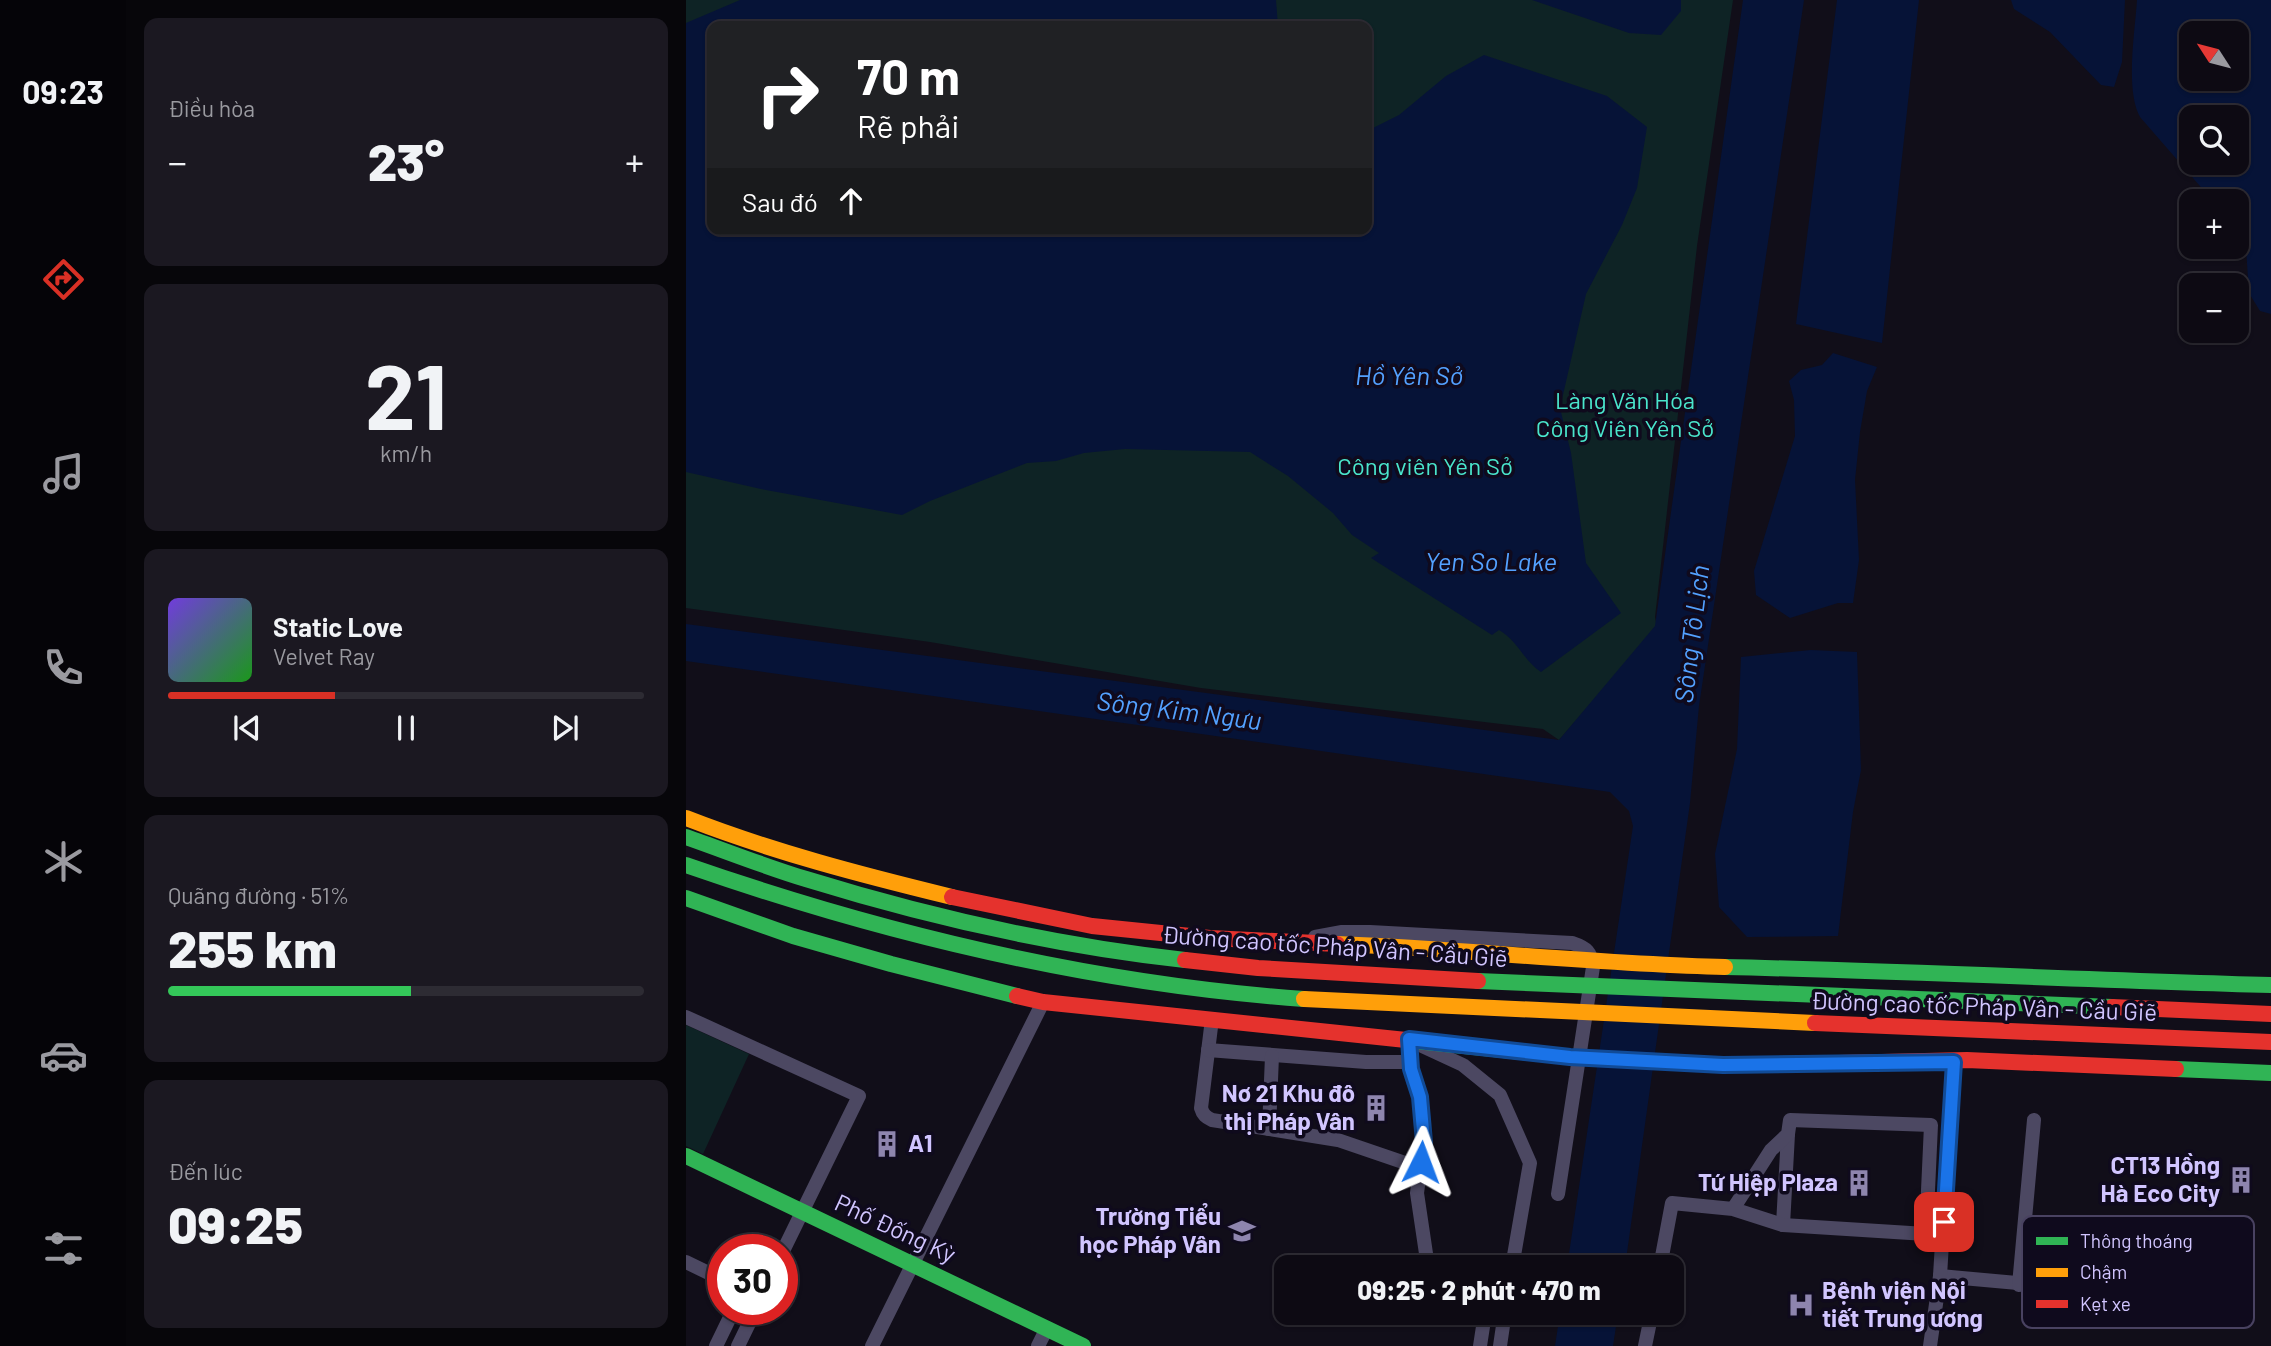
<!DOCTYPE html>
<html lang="vi">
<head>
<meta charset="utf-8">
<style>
  body { margin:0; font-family:Barlow,sans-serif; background:#1b1821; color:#f1f3f6; height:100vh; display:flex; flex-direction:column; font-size:26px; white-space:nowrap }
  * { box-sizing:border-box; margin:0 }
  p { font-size:23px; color:#9a9aa0 }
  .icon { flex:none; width:38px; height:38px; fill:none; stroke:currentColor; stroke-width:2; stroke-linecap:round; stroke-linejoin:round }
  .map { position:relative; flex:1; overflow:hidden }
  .details { display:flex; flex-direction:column; gap:18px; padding:18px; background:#07060a; width:560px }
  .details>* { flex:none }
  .banner { position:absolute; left:21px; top:21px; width:665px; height:214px; border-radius:14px; box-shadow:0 2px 5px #0004,0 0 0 2px #2d2b33; background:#202124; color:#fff; overflow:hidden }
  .needle { width:46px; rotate:306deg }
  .buttons { position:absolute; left:1493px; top:21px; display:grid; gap:14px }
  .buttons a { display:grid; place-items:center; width:70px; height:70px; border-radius:14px; background:#0d0a13; box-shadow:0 2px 5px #0004,0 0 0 2px #2d2b33; font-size:35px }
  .speed { position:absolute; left:21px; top:1234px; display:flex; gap:14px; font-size:35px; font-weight:700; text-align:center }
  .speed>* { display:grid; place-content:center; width:91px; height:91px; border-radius:50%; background:#0d0a13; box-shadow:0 2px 5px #0004,0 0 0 2px #2d2b33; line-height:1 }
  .speed .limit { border:10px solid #d22; background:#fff; color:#111 }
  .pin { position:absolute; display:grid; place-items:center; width:60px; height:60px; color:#fff; margin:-30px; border-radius:14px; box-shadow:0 4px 10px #0006 }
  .me { position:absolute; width:77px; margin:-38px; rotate:3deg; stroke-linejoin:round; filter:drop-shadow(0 0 5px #0008) }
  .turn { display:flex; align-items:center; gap:24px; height:147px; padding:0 35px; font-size:32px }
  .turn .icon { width:91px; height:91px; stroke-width:2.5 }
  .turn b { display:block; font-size:49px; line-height:60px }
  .then { display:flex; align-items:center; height:66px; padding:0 35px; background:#0003; gap:14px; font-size:26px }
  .big { font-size:52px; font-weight:800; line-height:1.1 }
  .details .widget { flex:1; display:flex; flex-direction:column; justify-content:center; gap:10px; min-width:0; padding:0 24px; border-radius:14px; background:#1b1821 }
  .details .dial { align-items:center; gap:0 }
  .dial b { font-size:91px; line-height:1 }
  .song { display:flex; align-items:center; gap:21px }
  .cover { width:84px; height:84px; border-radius:10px; background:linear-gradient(135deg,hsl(260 70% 55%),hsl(120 70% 35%)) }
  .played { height:7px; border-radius:4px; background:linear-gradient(90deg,#d93025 35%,#2d2b33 35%) }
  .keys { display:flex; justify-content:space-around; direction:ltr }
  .heat { display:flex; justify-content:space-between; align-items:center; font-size:38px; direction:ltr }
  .charge { height:10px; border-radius:5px; background:linear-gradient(90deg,#34c759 51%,#2d2b33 0) }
  .trip { position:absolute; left:588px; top:1255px; width:410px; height:70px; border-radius:14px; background:#0d0a13; box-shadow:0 2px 5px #0004,0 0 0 2px #2d2b33; font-weight:800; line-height:70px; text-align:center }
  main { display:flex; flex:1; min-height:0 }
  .tabs { display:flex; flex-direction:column; width:126px; justify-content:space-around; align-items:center; background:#050408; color:#9a9aa0 }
  .tabs .icon { width:49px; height:49px }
  .tabs .on { color:#d93025 }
  .tabs b { font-size:32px; color:#f1f3f6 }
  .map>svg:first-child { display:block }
  .green { fill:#0e2325; fill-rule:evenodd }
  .water { fill:#061337; fill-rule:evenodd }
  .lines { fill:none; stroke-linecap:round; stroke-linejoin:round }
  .street { stroke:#4c4862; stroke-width:14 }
  .fast { stroke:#30b455; stroke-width:16 }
  .slow { stroke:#ff9f0a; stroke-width:16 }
  .jam { stroke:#e5322d; stroke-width:16 }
  .route-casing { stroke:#114b97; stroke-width:18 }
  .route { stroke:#1a73e8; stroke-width:12 }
  .labels { text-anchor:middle; stroke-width:7; stroke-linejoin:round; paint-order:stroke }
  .park-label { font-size:24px; fill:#4ae6cc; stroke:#0f0a1d }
  .street-label { font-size:24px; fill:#d1c5ff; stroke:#0f0a1d }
  .poi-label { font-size:24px; font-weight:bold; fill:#d1c5ff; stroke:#0f0a1d; text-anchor:end }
  .water-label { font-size:26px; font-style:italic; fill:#53a1ff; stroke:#0f0a1d }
  .key { fill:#0f0a1d; stroke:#494261; stroke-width:2 }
  .key-label { font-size:19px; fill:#d1c5ff }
</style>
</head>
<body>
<main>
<nav class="tabs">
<b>09:23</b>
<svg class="icon on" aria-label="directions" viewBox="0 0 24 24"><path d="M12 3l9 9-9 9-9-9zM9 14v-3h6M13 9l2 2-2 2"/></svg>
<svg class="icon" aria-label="music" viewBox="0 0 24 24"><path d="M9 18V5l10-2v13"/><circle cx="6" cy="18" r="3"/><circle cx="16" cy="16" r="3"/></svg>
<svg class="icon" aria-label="phone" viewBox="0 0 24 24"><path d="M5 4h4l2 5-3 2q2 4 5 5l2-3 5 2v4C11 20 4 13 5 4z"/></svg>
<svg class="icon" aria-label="climate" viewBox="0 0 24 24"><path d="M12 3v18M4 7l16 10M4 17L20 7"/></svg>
<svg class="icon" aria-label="car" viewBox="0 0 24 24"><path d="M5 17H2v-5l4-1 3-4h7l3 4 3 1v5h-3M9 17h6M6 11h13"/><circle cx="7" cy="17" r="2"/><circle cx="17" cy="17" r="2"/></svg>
<svg class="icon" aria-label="filters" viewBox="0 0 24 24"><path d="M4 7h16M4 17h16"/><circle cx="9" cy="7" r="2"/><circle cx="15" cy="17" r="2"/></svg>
</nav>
<section class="details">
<div class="widget"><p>Điều hòa</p>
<div class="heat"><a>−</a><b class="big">23°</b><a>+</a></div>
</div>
<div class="widget dial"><b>21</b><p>km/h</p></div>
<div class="widget">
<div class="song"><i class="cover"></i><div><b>Static Love</b><p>Velvet Ray</p></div></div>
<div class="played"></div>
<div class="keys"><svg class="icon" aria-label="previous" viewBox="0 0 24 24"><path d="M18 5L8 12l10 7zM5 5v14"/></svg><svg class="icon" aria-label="pause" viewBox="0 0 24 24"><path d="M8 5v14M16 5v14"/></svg><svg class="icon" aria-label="next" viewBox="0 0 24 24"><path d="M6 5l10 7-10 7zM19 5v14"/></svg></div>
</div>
<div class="widget"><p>Quãng đường · 51%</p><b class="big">255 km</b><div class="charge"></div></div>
<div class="widget"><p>Đến lúc</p><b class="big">09:25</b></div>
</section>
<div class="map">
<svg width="1585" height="1346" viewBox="0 0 1585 1346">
  <rect width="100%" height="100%" fill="#110e19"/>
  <g class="green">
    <path d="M0 0H1047L1011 246 969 617 971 627 873 740 857 729 515 688 244 642 0 608ZM26 26H681V229H26Z"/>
    <path d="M0 1025 63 1054 17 1154 0 1146Z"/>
  </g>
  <g class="water">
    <path d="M54 0H590L592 26H26V229H681V131L713 115 760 76 798 55 921 96 961 127 951 188 936 225 900 294 874 408 885 453 900 563 935 613 855 672C838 661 831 640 813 630L806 635 685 558 693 553 666 535 647 513 602 476 564 452 439 449 398 453 370 461 341 463 244 501 216 515 75 489 0 472V23Z"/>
    <path d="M846 0H995V11L975 35 943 33Z"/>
    <path d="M1057 0H1118L1013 706 1004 803 939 1267H881L947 826 943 811 924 792 0 661V624L873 740 969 626Z"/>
    <path d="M1151 0H1233L1196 343 1110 324Z"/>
    <path d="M1325 0H1439L1436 62 1428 87 1415 85 1364 32 1328 9Z"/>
    <path d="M1451 0H1585V314L1574 311 1563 293 1560 248 1551 229 1550 201H1527L1454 117C1439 90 1449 32 1451 0ZM1505 33H1550V79H1505ZM1505 117H1550V163H1505Z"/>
    <path d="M1147 353 1191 367 1181 391 1174 432 1169 480 1173 560 1167 603H1152L1104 618 1070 595 1068 571 1109 436 1108 400 1103 381 1115 370 1136 365Z"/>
    <path d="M1125 650 1171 652 1175 770 1167 812 1152 936 1061 937 1033 907 1029 854 1051 749 1055 657Z"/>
    <path d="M874 1313H932L927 1346H869Z"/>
  </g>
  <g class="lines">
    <g class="street">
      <path d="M629 937 656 932H684L886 943C901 948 905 952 907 967L872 1194"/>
      <path d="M0 1017 173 1096 96 1253"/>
      <path d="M526 1019 515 1108C517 1115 520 1117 526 1120L652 1140 734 1168"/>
      <path d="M723 1039 725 1069 735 1097 738 1142 731 1193 742 1267"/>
      <path d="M736 1046 777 1065 814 1095 844 1163 826 1267"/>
      <path d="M522 1050 680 1062H725"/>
      <path d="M583 1129 586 1056"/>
      <path d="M1097 1225 1102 1134"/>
      <path d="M0 1262 37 1280"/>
      <path d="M974 1267 986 1203 1047 1209 1097 1225 1240 1234 1245 1125 1104 1120 1102 1134 1085 1150 1047 1209"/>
      <path d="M1254 1276 1429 1292V1271L1424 1268 1413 1274 1410 1291"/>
      <path d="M1333 1285 1348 1120"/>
      <path d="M30 1346 48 1309"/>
      <path d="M52 1346 70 1309"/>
      <path d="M186 1346 357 1002"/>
      <path d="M352 1346 361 1328"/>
      <path d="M794 1346 798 1320 796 1312"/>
      <path d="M814 1346 819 1312"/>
      <path d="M959 1346 966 1312"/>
      <path d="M1244 1346 1254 1276 1267 1062"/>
    </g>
    <g class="fast">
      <path d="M0 837C40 851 80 867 120 879 243 917 371 946 499 960"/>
      <path d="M0 865C201 935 406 984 618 999"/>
      <path d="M0 898 107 936 205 964 331 996"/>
      <path d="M1039 967C1221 971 1403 980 1585 985"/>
      <path d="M792 981 1426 1007"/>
      <path d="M720 1040 884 1057 1037 1065 1153 1063"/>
      <path d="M1490 1069 1585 1073"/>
      <path d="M0 1156 397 1346"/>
    </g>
    <g class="slow">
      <path d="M0 818C87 852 176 875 266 897"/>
      <path d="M651 944C780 949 909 964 1039 967"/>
      <path d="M618 999 1129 1023"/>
    </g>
    <g class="jam">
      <path d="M266 897 406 926 524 938 651 944"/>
      <path d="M499 960 572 968 792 981"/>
      <path d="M331 996 357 1002 720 1040"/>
      <path d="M1426 1007 1585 1014"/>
      <path d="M1129 1023 1585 1042"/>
      <path d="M1153 1063 1281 1060 1490 1069"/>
    </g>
  </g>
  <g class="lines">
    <defs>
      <path id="route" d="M735 1162 738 1142 734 1097 725 1069 723 1039 884 1057 1037 1065 1268 1062 1258 1222"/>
    </defs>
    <use href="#route" class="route-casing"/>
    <use href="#route" class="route"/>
  </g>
  <defs>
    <symbol id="building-bare" viewBox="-9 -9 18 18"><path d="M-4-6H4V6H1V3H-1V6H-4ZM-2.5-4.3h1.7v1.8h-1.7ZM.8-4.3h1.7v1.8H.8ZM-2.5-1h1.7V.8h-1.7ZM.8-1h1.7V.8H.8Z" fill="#8e85ae" stroke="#0f0a1d" stroke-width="2.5" paint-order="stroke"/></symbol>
    <symbol id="school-bare" viewBox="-9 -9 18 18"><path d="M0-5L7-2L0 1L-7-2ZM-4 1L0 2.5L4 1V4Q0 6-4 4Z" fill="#8e85ae" stroke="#0f0a1d" stroke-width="2.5" paint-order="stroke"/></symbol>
    <symbol id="hospital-bare" viewBox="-9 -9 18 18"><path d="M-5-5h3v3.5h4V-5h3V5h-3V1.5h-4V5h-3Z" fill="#8e85ae" stroke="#0f0a1d" stroke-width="2.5" paint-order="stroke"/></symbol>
  </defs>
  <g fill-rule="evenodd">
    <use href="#building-bare" x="671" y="1089" width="38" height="38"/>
    <use href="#building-bare" x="182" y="1125" width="38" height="38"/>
    <use href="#building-bare" x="1536" y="1161" width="38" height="38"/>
    <use href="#building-bare" x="1154" y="1164" width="38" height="38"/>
    <use href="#school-bare" x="537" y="1212" width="38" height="38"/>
    <use href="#hospital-bare" x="1096" y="1286" width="38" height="38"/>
  </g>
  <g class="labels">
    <g class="park-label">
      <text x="939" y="409">Làng Văn Hóa<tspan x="939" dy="28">Công Viên Yên Sở</tspan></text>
      <text x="739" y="475">Công viên Yên Sở</text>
    </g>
    <g class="street-label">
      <text transform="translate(649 947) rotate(4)" y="8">Đường cao tốc Pháp Vân - Cầu Giẽ</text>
      <text transform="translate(1298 1007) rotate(2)" y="8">Đường cao tốc Pháp Vân - Cầu Giẽ</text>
      <text transform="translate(209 1229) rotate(25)" y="8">Phố Đống Kỳ</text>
    </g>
    <g class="poi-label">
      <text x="669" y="1102">Nơ 21 Khu đô<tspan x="669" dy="28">thị Pháp Vân</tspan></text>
      <text x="222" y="1152" text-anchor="start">A1</text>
      <text x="1534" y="1174">CT13 Hồng<tspan x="1534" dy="28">Hà Eco City</tspan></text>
      <text x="1152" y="1191">Tứ Hiệp Plaza</text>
      <text x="535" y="1225">Trường Tiểu<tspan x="535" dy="28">học Pháp Vân</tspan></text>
      <text x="1136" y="1299" text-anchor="start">Bệnh viện Nội<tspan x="1136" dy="28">tiết Trung ương</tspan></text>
    </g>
    <g class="water-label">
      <text x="723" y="385">Hồ Yên Sở</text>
      <text x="805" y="571">Yen So Lake</text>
      <text transform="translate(1006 634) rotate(-83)" y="9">Sông Tô Lịch</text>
      <text transform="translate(493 711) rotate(7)" y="9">Sông Kim Ngưu</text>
    </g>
  </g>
  <rect x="1336" y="1216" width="232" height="112" rx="10" class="key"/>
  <rect x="1350" y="1237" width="32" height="8" fill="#30b455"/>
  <rect x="1350" y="1268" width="32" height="9" fill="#ff9f0a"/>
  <rect x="1350" y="1300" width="32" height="8" fill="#e5322d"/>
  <g class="key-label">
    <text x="1394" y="1248">Thông thoáng</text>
    <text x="1394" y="1279">Chậm</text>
    <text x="1394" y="1311">Kẹt xe</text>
  </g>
</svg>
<div class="buttons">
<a><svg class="needle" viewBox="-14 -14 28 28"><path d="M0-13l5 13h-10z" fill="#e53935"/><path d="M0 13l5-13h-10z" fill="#9a9aa0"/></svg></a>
<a><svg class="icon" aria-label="search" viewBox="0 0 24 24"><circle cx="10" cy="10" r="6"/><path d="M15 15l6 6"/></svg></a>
<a>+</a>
<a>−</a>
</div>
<div class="speed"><div class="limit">30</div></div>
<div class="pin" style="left:1258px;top:1222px;background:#d93025"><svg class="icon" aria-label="arrive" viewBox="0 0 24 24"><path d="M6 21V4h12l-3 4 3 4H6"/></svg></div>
<svg class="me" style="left:735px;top:1162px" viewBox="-20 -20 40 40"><path d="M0-17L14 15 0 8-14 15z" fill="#1a73e8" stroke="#fff" stroke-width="4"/></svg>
<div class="trip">09:25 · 2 phút · 470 m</div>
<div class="banner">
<div class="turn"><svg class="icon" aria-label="right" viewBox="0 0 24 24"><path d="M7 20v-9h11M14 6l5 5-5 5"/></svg><div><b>70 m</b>Rẽ phải</div></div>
<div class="then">Sau đó<svg class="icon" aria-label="ahead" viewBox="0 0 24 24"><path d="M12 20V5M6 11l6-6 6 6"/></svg></div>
</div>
</div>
</main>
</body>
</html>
